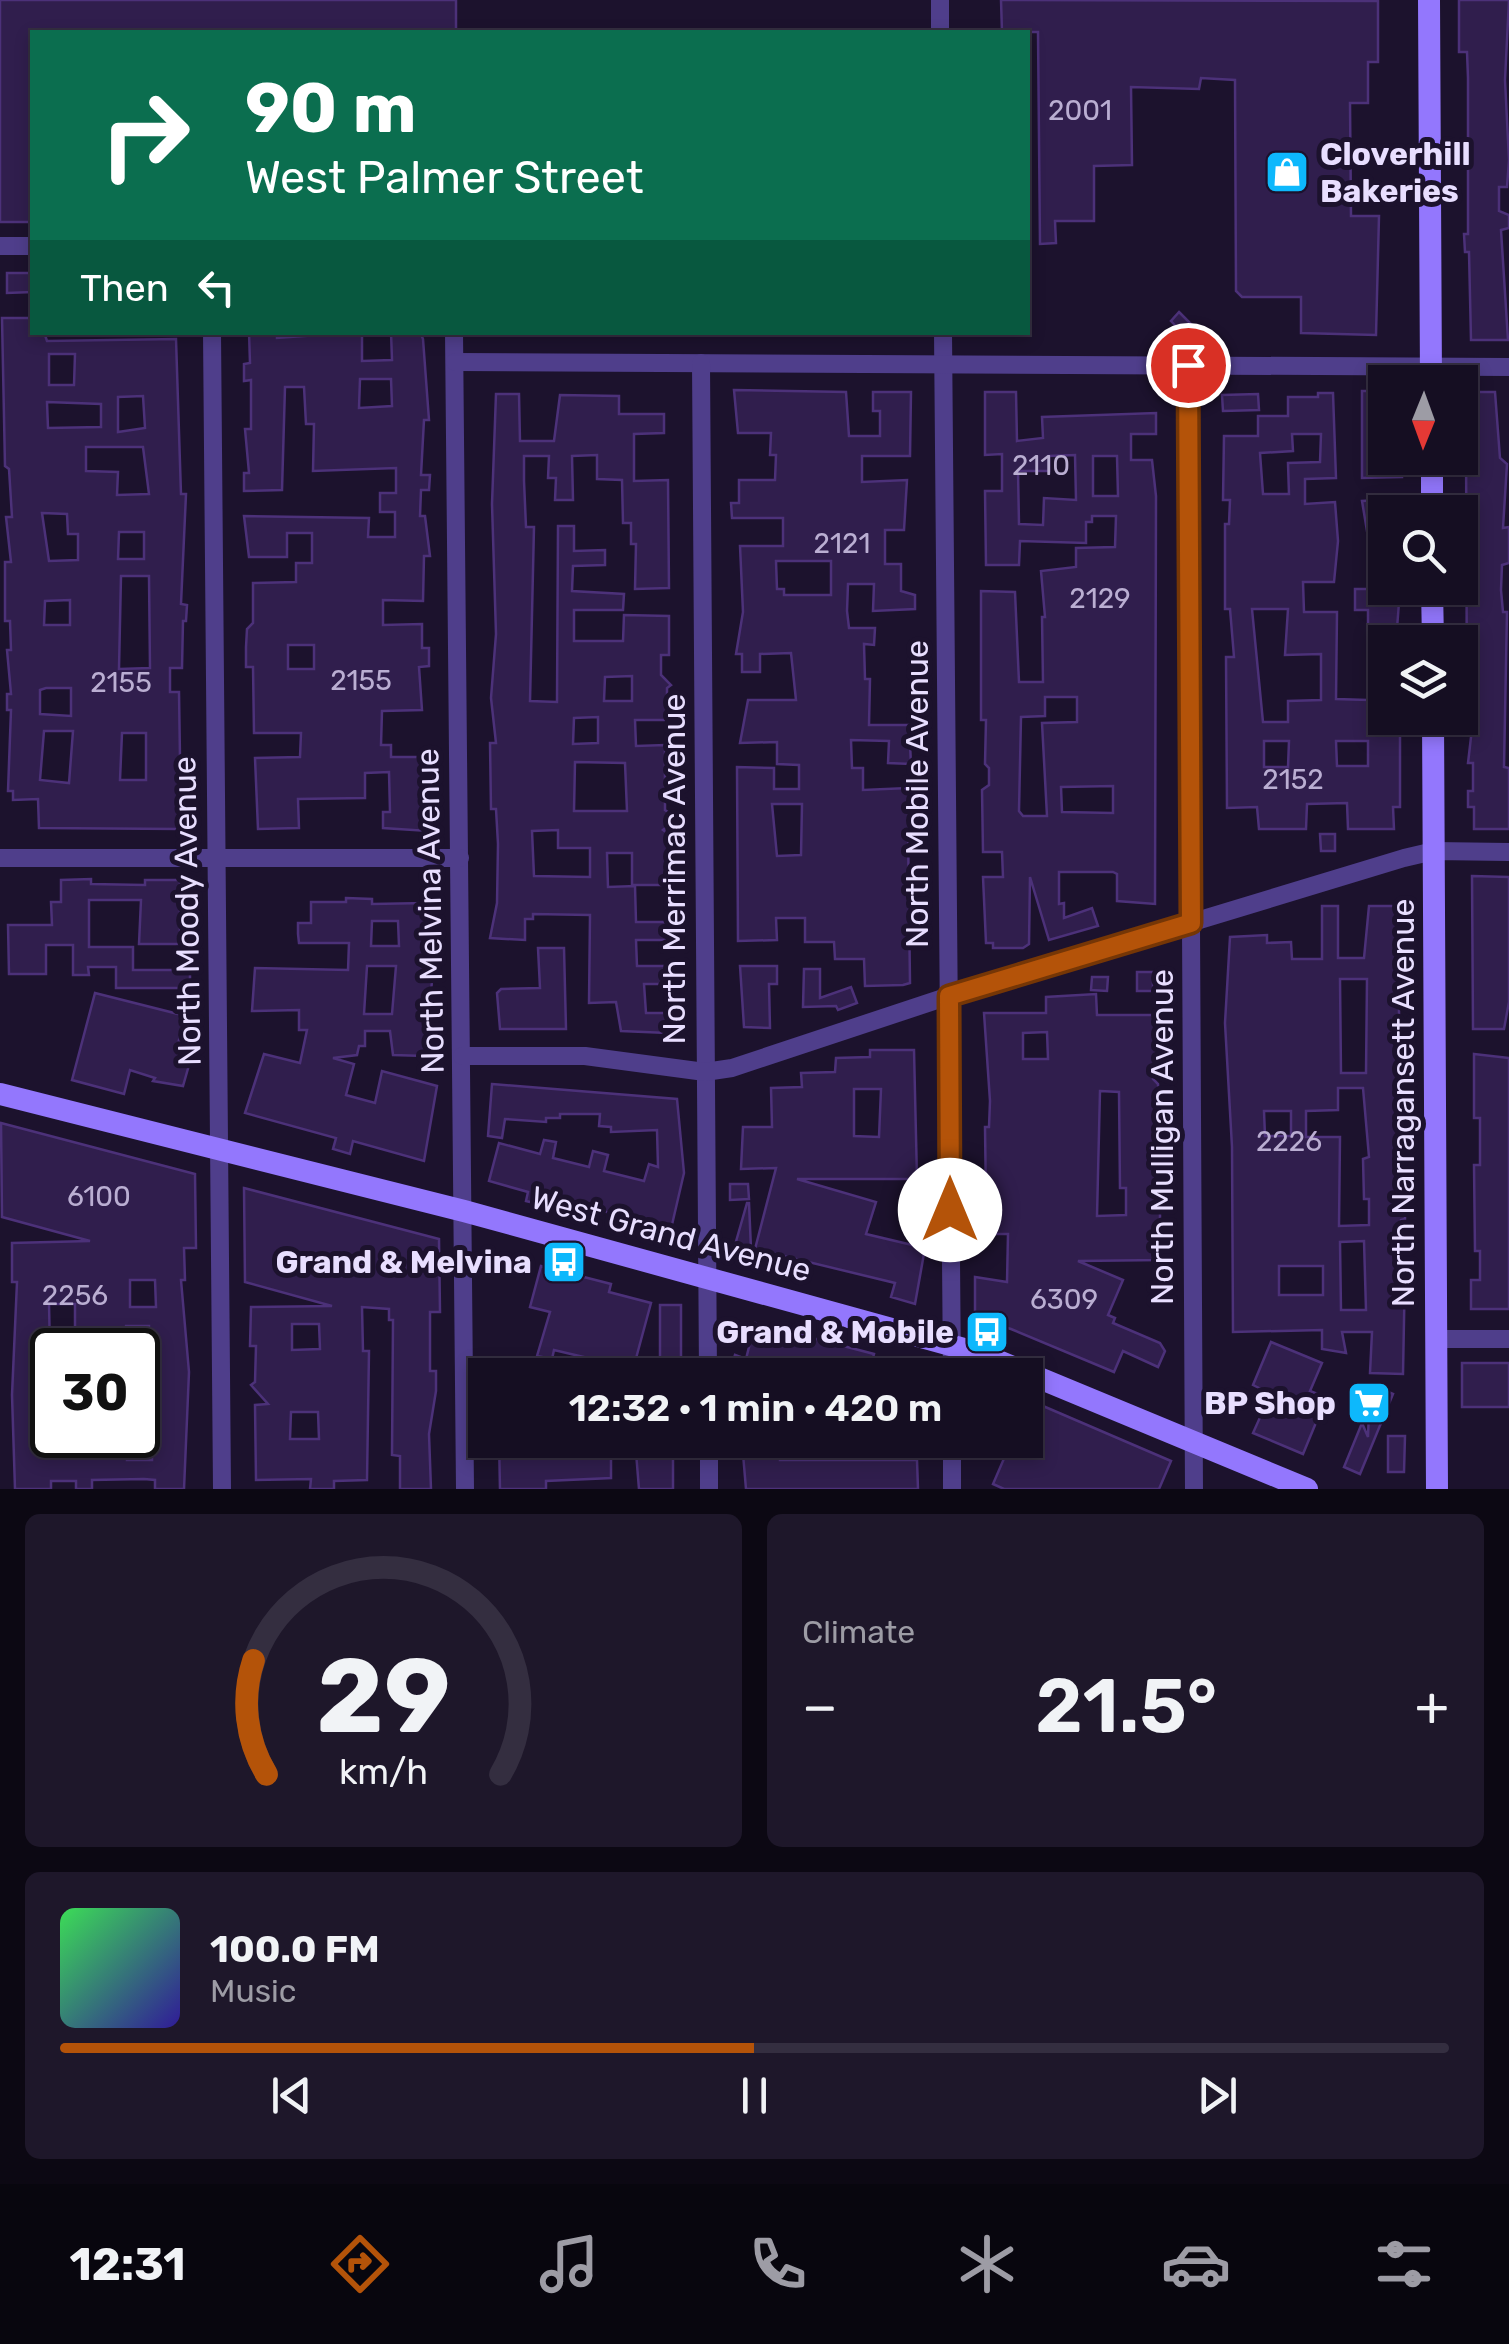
<!DOCTYPE html>
<html lang="en">
<head>
<meta charset="utf-8">
<style>
  body { margin:0; font-family:Rubik,sans-serif; background:#1e172a; color:#f1f3f6; height:100vh; display:flex; flex-direction:column; font-size:38px; white-space:nowrap }
  * { box-sizing:border-box; margin:0 }
  p { font-size:32px; color:#9d9ca5 }
  .icon { flex:none; width:55px; height:55px; fill:none; stroke:currentColor; stroke-width:2; stroke-linecap:round; stroke-linejoin:round }
  .map { position:relative; height:1489px; overflow:hidden }
  .sheet { display:flex; flex-direction:column; gap:25px; padding:25px; background:#0c0813; flex:1 }
  .sheet>* { flex:none }
  .top-card { position:absolute; left:30px; top:30px; width:1000px; height:305px; border-radius:0px; box-shadow:0 5px 15px #0003,0 0 0 2px #342e40; background:#0b6e4f; color:#fff; overflow:hidden }
  .needle { width:65px; rotate:181deg }
  .controls { position:absolute; left:1368px; top:365px; display:grid; gap:20px }
  .controls a { display:grid; place-items:center; width:110px; height:110px; border-radius:0px; background:#150e22; box-shadow:0 5px 15px #0003,0 0 0 2px #342e40; font-size:50px }
  .speed { position:absolute; left:30px; top:1328px; display:flex; gap:20px; font-size:50px; font-weight:700; text-align:center }
  .speed>* { display:grid; place-content:center; width:130px; height:130px; border-radius:50%; background:#150e22; box-shadow:0 5px 15px #0003,0 0 0 2px #342e40; line-height:1 }
  .speed .limit { border:5px solid #111; border-radius:15px; background:#fff; color:#111 }
  .pin { position:absolute; display:grid; place-items:center; width:85px; height:85px; color:#fff; margin:-42px; border:5px solid #fff; border-radius:50%; box-shadow:0 2px 10px #0007 }
  .me { position:absolute; width:110px; margin:-55px; rotate:0deg; stroke-linejoin:round; filter:drop-shadow(0 0 8px #0008) }
  .turn { display:flex; align-items:center; gap:35px; height:210px; padding:0 50px; font-size:45px }
  .turn .icon { width:130px; height:130px; stroke-width:2.5 }
  .turn b { display:block; font-size:70px; line-height:85px }
  .then { display:flex; align-items:center; height:95px; padding:0 50px; background:#0003; gap:20px; font-size:38px }
  .big { font-size:75px; font-weight:600; line-height:1.1 }
  .sheet .tile { flex:1; display:flex; flex-direction:column; justify-content:center; gap:15px; min-width:0; padding:0 35px; border-radius:15px; background:#1e172a }
  .sheet .dial { align-items:center; gap:0 }
  .dial svg { height:260px; overflow:visible; fill:none; stroke:#342e40; stroke-width:7; stroke-linecap:round; text-anchor:middle }
  .dial text { fill:#f1f3f6; stroke:none }
  .song { display:flex; align-items:center; gap:30px }
  .cover { width:120px; height:120px; border-radius:15px; background:linear-gradient(135deg,hsl(130 70% 55%),hsl(250 70% 35%)) }
  .played { height:10px; border-radius:5px; background:linear-gradient(90deg,#b45309 50%,#342e40 50%) }
  .keys { display:flex; justify-content:space-around; direction:ltr }
  .heat { display:flex; justify-content:space-between; align-items:center; font-size:55px; direction:ltr }
  .sheet .tiles { flex:1; display:grid; gap:25px; grid-template-columns:1fr 1fr }
  .tile:last-child { grid-column:span 2 }
  .trip { position:absolute; left:468px; top:1358px; width:575px; height:100px; border-radius:0px; background:#150e22; box-shadow:0 5px 15px #0003,0 0 0 2px #342e40; font-weight:600; line-height:100px; text-align:center }
  .dock { display:flex; height:160px; justify-content:space-around; align-items:center; background:#08060e; color:#9d9ca5 }
  .dock .icon { width:70px; height:70px }
  .dock .selected { color:#b45309 }
  .dock b { font-size:45px; color:#f1f3f6 }
  .map>svg:first-child { display:block }
  .building { fill:#301e4d; stroke:#4c3179; stroke-width:2.5; fill-rule:evenodd }
  .lines { fill:none; stroke-linecap:round; stroke-linejoin:round }
  .street { stroke:#4f3e8b; stroke-width:18 }
  .secondary { stroke:#9377fd; stroke-width:22 }
  .route-casing { stroke:#753606; stroke-width:25 }
  .route { stroke:#b45309; stroke-width:18 }
  .labels { text-anchor:middle; stroke-width:10; stroke-linejoin:round; paint-order:stroke }
  .number-label { font-size:28px; fill:#baaed2 }
  .poi-label { font-size:32px; font-weight:bold; fill:#e8deff; stroke:#1c122d; text-anchor:end }
  .street-label { font-size:32px; fill:#e8deff; stroke:#1c122d }
</style>
</head>
<body>
<div class="map">
<svg width="1509" height="1489" viewBox="0 0 1509 1489">
  <rect width="100%" height="100%" fill="#1c122d"/>
  <g class="building">
    <path d="M0 0H456V32H32V222H0Z"/>
    <path d="M1001 0 1378 1V62H1368V103H1350L1351 216H1379L1376 335 1301 333V297H1242L1236 291 1235 80 1201 78 1199 89 1131 87 1132 165 1094 166V221H1055L1056 243 1040 244 1038 32H1002Z"/>
    <path d="M1459 0H1509L1505 80 1509 160 1507 187H1499V211L1509 215V228L1501 230 1508 340H1471L1469 252H1465L1464 234H1468V78L1467 52H1459Z"/>
    <path d="M7 273H32V292L7 293Z"/>
    <path d="M1179 312 1193 326V344L1171 321Z"/>
    <path d="M2 318H32V332H44L47 341 176 339 181 494H186L181 604 187 605 186 621H183L182 668H170V692H179L180 758H184L179 829 39 828 38 799 13 800V791H8L11 710H7V694H11L7 650H11L10 621H5V562H11L6 517H12L9 469 5 466ZM49 354H75L74 385H49ZM143 396 145 428 118 432V397ZM47 402 101 404V427L48 428ZM86 447H143L149 494 117 495 118 472 86 471ZM42 513 67 514 68 534H78V560L49 561ZM119 532H144V559H118ZM121 576H149L150 668 119 669ZM70 600V625H44L45 601ZM46 688H71V716L40 714V690ZM44 731H73L69 783 40 780ZM122 733H146V780H120Z"/>
    <path d="M249 332H277V338L362 332V361L392 360 391 332H420L423 339 429 420H424L421 475H430L429 490H421L420 516H425L430 556H424L423 601 383 600V625L422 624V648H429V666L419 667 422 710 382 711 381 745H391V757H423V761H429L428 831 383 828V812H390L389 772 365 773V798L298 799 299 828 258 829 255 758 300 757 301 733H254L253 667H246V647L247 629 253 623V583L296 582V563H312V533H287V557H249L244 516 369 518 368 537H395V512H380V493H396V468L313 471 314 424H306L304 387H285L282 490 244 491V473H249L245 429H251V380L244 381V364L250 363ZM360 379H391L392 406 359 408ZM288 645H314V669H288Z"/>
    <path d="M734 390 846 392 849 436H880V411H873V392H911L910 456H862V482L907 480 904 530H885V564H901V591L915 595V609L873 611 874 584H848L847 611 849 628H875L874 645 864 644 865 679H870L869 725H909L911 764 888 763 889 741 851 740 852 768H863V790L908 788 913 828 908 829 910 983 903 985 865 986 864 959H835L834 942H805V918H776L777 940 738 941 737 767 774 768V789H799V765L777 764V742L740 743 748 700H796L791 653 760 654V672H742V654H736L743 612 740 546H783V518H732L731 503H739V480H775L776 455H770L771 433H738ZM776 561H831V595H784V589H777ZM772 804H802L801 855 777 856Z"/>
    <path d="M1362 391H1385V458H1402V477L1362 478Z"/>
    <path d="M985 392H1016L1017 441 1043 438 1042 417 1156 413V434H1131V460H1152L1156 496 1155 904 1117 901V874L1113 872H1059V904L1064 903V918L1092 908 1098 926 1049 940 1030 877 1029 944 1023 948H993V943H986L983 877H1003L1002 852H983L982 790 989 785V768L985 764 986 720H981V591L1015 592 1019 682H1043L1042 617H1045L1041 571 1076 567V548L1115 547 1116 516H1092V522H1086V543L1020 541 1019 565H986L985 491H1002V454L985 455ZM1075 455 1076 500 1044 498 1043 525 1019 524 1018 471H1049V456ZM1093 456H1117L1118 496H1093ZM1045 697H1077V722L1042 723 1047 816H1023L1019 811 1021 717 1045 716ZM1113 786V813L1062 812 1061 787Z"/>
    <path d="M1471 392H1495L1500 458 1507 464 1503 528 1509 527V563L1502 565 1501 590 1503 612H1507L1504 767 1509 768V829H1474V807H1468V791H1473V763H1468L1473 720H1467L1466 435Z"/>
    <path d="M1318 393H1333L1336 478 1305 479V504L1335 502 1338 541 1334 582H1303L1304 612H1337L1336 699 1368 700V610H1355V589H1368L1369 543 1362 501 1401 499 1402 512H1385V589H1400L1396 642H1385V718L1400 721V807H1393L1394 829H1348L1347 803 1307 804 1306 829H1259L1257 807 1227 808 1226 657H1234L1230 609H1225V524H1229L1230 500H1223L1224 436H1258V416H1288V397H1318ZM1292 434H1321L1320 462 1288 463 1289 494H1263L1260 453 1293 451ZM1252 609H1288L1285 655 1321 654V700L1288 701V722H1263ZM1264 741H1289L1288 767H1264ZM1336 741H1368V766H1337Z"/>
    <path d="M496 394H519L520 441H554L560 395 619 396V414H664V433L634 434V481L668 480 669 588 635 589 636 544H631V523H623L622 480 597 479V455L572 456 573 500H555L556 478H548L549 456H524V481L526 527H534L530 701 557 702 558 526H574V551L605 550V565L573 566 572 591 624 594 623 610H574V641H623L624 615 669 616V655H661V675L671 685 667 688V715L664 720H635L636 746 665 745V810L671 814 670 824 663 830 671 836 667 885H632V853H607L608 887 635 886 636 922H666V940H636L637 966H668L666 984H644L646 1013H668L667 1033 621 1031 616 1002 589 1003 590 915 533 914V919H525V940L490 938 497 903 498 844 496 809H491L490 743H496L491 698 496 634 492 504ZM632 676V701H604L605 677ZM598 717V743L573 744 574 718ZM575 762 625 763 627 811H574ZM558 830V848H590V877L534 876 532 831Z"/>
    <path d="M1258 394 1259 410 1223 411 1222 395Z"/>
    <path d="M1320 834H1335V851H1321Z"/>
    <path d="M1472 876 1509 877V1002L1504 1029H1473Z"/>
    <path d="M91 879V884L145 885V880H180V944H139L141 900H89V947H133V970H190V988H116V967H88L89 975H73V945H46V974H9L8 925H52L51 902H61V880Z"/>
    <path d="M346 898 372 899V904L426 903V926H432L428 970H432V981L425 1056 393 1055 390 1031H365V1046H359L357 1055 333 1058 354 1064 346 1095 375 1103 382 1071 437 1086 424 1161 353 1141 350 1154 333 1149 336 1138 245 1113 264 1054 300 1063 307 1030H299V1010L252 1011 255 968 348 970 349 943H299L298 934V923H311V902H346ZM372 921H398L399 946H371ZM367 966H396L392 1014H364Z"/>
    <path d="M1322 906H1338V958H1364L1369 906H1399L1398 936H1404V978H1399V1069H1404L1400 1113H1404L1405 1132V1154L1400 1153V1202H1405V1219L1401 1220 1400 1242V1268H1405L1403 1374 1370 1373 1372 1332H1342L1346 1353 1322 1349V1330L1233 1332 1232 1147 1225 1023 1230 937 1267 935V943L1291 942 1292 959H1322ZM1340 979H1367L1366 1073H1341ZM1338 1088H1363L1369 1157 1363 1159 1364 1199H1369V1225L1339 1226 1340 1137H1306V1111L1338 1110ZM1264 1111H1291V1136H1265ZM1364 1241 1366 1310H1341L1340 1242ZM1279 1266H1323V1295H1279Z"/>
    <path d="M538 948H564L566 1029H500L497 993 501 989 540 988Z"/>
    <path d="M740 966H777V984H769L770 1028 744 1027Z"/>
    <path d="M804 969H820V998L851 987 857 1003 838 1010 836 1006 803 1007Z"/>
    <rect x="1137" y="972" width="16" height="19"/>
    <path d="M1092 977H1108L1107 991 1091 990Z"/>
    <path d="M95 993 186 1016 179 1040 195 1044 183 1086 153 1081 155 1078 130 1070 124 1094 72 1080Z"/>
    <path d="M1096 994 1097 1015H1159L1153 1034 1160 1040 1154 1058 1160 1062 1159 1071 1153 1079 1158 1084 1160 1137 1153 1145 1160 1150V1260L1078 1261 1123 1280 1108 1315 1115 1318 1113 1323 1160 1343 1165 1351 1158 1367 1123 1351 1114 1372 1011 1329 975 1319V1277L1007 1282 1008 1234H988L986 1203 985 1127H989L990 1101 984 1013H1046V997ZM1047 1032 1048 1059H1023V1033ZM1100 1091 1119 1092 1120 1188H1126V1215L1097 1216Z"/>
    <path d="M870 1050H914L917 1179H797L876 1202 866 1234 925 1248 915 1304 891 1297 895 1283 755 1249 776 1168 741 1169 743 1127H772L771 1088 802 1087 801 1073 835 1072 836 1058 870 1057ZM854 1089H881L879 1137 854 1136Z"/>
    <path d="M1474 1054 1509 1058V1309H1471V1280H1480V1251H1475L1474 1165H1480V1118H1474Z"/>
    <path d="M492 1084 677 1099 684 1173 671 1229 561 1200 559 1209 526 1201 528 1192 489 1181 499 1143 540 1154 544 1140 556 1142 553 1158 589 1167 593 1151 608 1155 604 1171 644 1181 649 1164 658 1167 657 1130 611 1132V1127L599 1126 600 1114H560V1118H546V1122L505 1119 502 1138 488 1136Z"/>
    <path d="M1 1123 195 1174 196 1248H184L185 1280H181L189 1372 184 1489H155V1480L144 1479 92 1480V1489H76V1481H51V1489H15L12 1395 17 1282H12V1243L90 1241 2 1217ZM130 1280H155L156 1307H130ZM49 1304H75V1348H92V1341L123 1342 126 1326H149L148 1395H139V1435H152V1460H127V1442L52 1440Z"/>
    <path d="M730 1184H748L749 1199 730 1200Z"/>
    <path d="M244 1188 439 1239 440 1312H430V1371H436V1391L429 1434 431 1489H400V1456L392 1455 393 1320H389V1309L362 1307 363 1351H369L367 1480 334 1481V1489H310L311 1479 256 1480 255 1405 268 1404 251 1385 255 1382 256 1346H250L251 1307 332 1306 245 1282ZM292 1324H319L320 1349 292 1350ZM291 1412H318L319 1439H290Z"/>
    <path d="M747 1203H749L751 1249 735 1245Z"/>
    <path d="M541 1266 611 1284 609 1292 651 1303 635 1362H613V1370L605 1368 603 1374 589 1371 592 1359 554 1350 552 1359 537 1356 550 1312 530 1307Z"/>
    <rect x="660" y="1305" width="21" height="56"/>
    <path d="M755 1323 874 1354 869 1375H729L735 1355 746 1359Z"/>
    <path d="M1271 1342 1322 1363 1310 1391 1320 1395 1313 1410 1320 1413 1303 1454 1253 1433 1262 1413 1253 1409 1261 1389 1253 1385Z"/>
    <rect x="1462" y="1363" width="47" height="44"/>
    <path d="M1370 1384 1393 1394 1360 1474 1344 1467 1362 1423 1368 1437Z"/>
    <path d="M1029 1400 1171 1461 1159 1489H1004L993 1484 1012 1440H1025Z"/>
    <path d="M1388 1436H1405L1404 1472H1388Z"/>
    <path d="M499 1440H541V1447H565V1441L611 1440V1478L546 1481V1489H500Z"/>
    <path d="M635 1440H673V1489H639Z"/>
    <path d="M780 1440V1460H917L918 1489H746L742 1442Z"/>
  </g>
  <g class="lines">
    <g class="street">
      <path d="M940 0V32"/>
      <path d="M0 246H32"/>
      <path d="M212 332 222 1489"/>
      <path d="M454 332 465 1489"/>
      <path d="M943 332 952 1375"/>
      <path d="M455 362 1509 367"/>
      <path d="M701 363 708 1375"/>
      <path d="M1188 365 1194 1489"/>
      <path d="M0 858H460"/>
      <path d="M462 1056H585L705 1072 732 1068 949 996 1404 858 1434 851 1509 852"/>
      <path d="M1436 1339H1509"/>
      <path d="M709 1440V1489"/>
      <path d="M952 1489V1440"/>
    </g>
    <g class="secondary">
      <path d="M1429 0 1431 382"/>
      <path d="M1432 458V512"/>
      <path d="M1432 588 1433 642"/>
      <path d="M1433 718 1437 1489"/>
      <path d="M0 1094 464 1211 979 1353 1307 1489"/>
    </g>
  </g>
  <g class="lines">
    <defs>
      <path id="route" d="M950 1210 949 996 1191 923 1188 365"/>
    </defs>
    <use href="#route" class="route-casing"/>
    <use href="#route" class="route"/>
  </g>
  <defs>
    <symbol id="shop-square" viewBox="-11 -11 22 22"><rect x="-9" y="-9" width="18" height="18" rx="4" fill="#0db8fc" stroke="#1c122d"/><path d="M-5-2.5h2.3a2.7 3.5 0 0 1 5.4 0H5L5.5 6h-11ZM-1.5-2.5h3a1.5 2.3 0 0 0-3 0Z" fill="#fff"/></symbol>
    <symbol id="bus-square" viewBox="-11 -11 22 22"><rect x="-9" y="-9" width="18" height="18" rx="4" fill="#0db8fc" stroke="#1c122d"/><path d="M-5-6H5V4H4V6H2V4H-2V6H-4V4H-5ZM-3.5-4V0h7V-4ZM-3.5 1.2v1.5H-2V1.2ZM2 1.2v1.5H3.5V1.2Z" fill="#fff"/></symbol>
    <symbol id="supermarket-square" viewBox="-11 -11 22 22"><rect x="-9" y="-9" width="18" height="18" rx="4" fill="#0db8fc" stroke="#1c122d"/><path d="M-6-5.5h2.5l.6 2H6L4.5 2H-2.5L-4.4-4H-6ZM-1.5 3.2a1.3 1.3 0 1 0 .1 0ZM3 3.2a1.3 1.3 0 1 0 .1 0Z" fill="#fff"/></symbol>
  </defs>
  <g fill-rule="evenodd">
    <use href="#shop-square" x="1262" y="147" width="50" height="50"/>
    <use href="#bus-square" x="539" y="1237" width="50" height="50"/>
    <use href="#bus-square" x="962" y="1307" width="50" height="50"/>
    <use href="#supermarket-square" x="1344" y="1378" width="50" height="50"/>
  </g>
  <g class="labels">
    <g class="number-label">
      <text x="1080" y="120">2001</text>
      <text x="1041" y="475">2110</text>
      <text x="842" y="553">2121</text>
      <text x="1100" y="608">2129</text>
      <text x="361" y="690">2155</text>
      <text x="121" y="692">2155</text>
      <text x="1293" y="789">2152</text>
      <text x="1289" y="1151">2226</text>
      <text x="99" y="1206">6100</text>
      <text x="75" y="1305">2256</text>
      <text x="1064" y="1309">6309</text>
    </g>
    <g class="poi-label">
      <text x="1320" y="165" text-anchor="start">Cloverhill<tspan x="1320" dy="37">Bakeries</tspan></text>
      <text x="532" y="1273">Grand &amp; Melvina</text>
      <text x="954" y="1343">Grand &amp; Mobile</text>
      <text x="1336" y="1414">BP Shop</text>
    </g>
    <g class="street-label">
      <text transform="translate(917 794) rotate(-90)" y="11">North Mobile Avenue</text>
      <text transform="translate(674 869) rotate(-90)" y="11">North Merrimac Avenue</text>
      <text transform="translate(187 911) rotate(-91)" y="11">North Moody Avenue</text>
      <text transform="translate(430 911) rotate(-91)" y="11">North Melvina Avenue</text>
      <text transform="translate(1403 1103) rotate(-90)" y="11">North Narragansett Avenue</text>
      <text transform="translate(1162 1137) rotate(-90)" y="11">North Mulligan Avenue</text>
      <text transform="translate(671 1234) rotate(15)" y="11">West Grand Avenue</text>
    </g>
  </g>
</svg>
<div class="controls">
<a><svg class="needle" viewBox="-14 -14 28 28"><path d="M0-13l5 13h-10z" fill="#e53935"/><path d="M0 13l5-13h-10z" fill="#9d9ca5"/></svg></a>
<a><svg class="icon" aria-label="search" viewBox="0 0 24 24"><circle cx="10" cy="10" r="6"/><path d="M15 15l6 6"/></svg></a>
<a><svg class="icon" aria-label="layers" viewBox="0 0 24 24"><path d="M12 4l9 5-9 5-9-5zM3 14l9 5 9-5"/></svg></a>
</div>
<div class="speed"><div class="limit">30</div></div>
<div class="pin" style="left:1188px;top:365px;background:#d93025"><svg class="icon" aria-label="arrive" viewBox="0 0 24 24"><path d="M6 21V4h12l-3 4 3 4H6"/></svg></div>
<svg class="me" style="left:950px;top:1210px" viewBox="-20 -20 40 40"><circle r="19" fill="#fff"/><path d="M0-13L10 11 0 6-10 11z" fill="#b45309"/></svg>
<div class="trip">12:32 · 1 min · 420 m</div>
<div class="top-card">
<div class="turn"><svg class="icon" aria-label="right" viewBox="0 0 24 24"><path d="M7 20v-9h11M14 6l5 5-5 5"/></svg><div><b>90 m</b>West Palmer Street</div></div>
<div class="then">Then<svg class="icon" aria-label="left" viewBox="0 0 24 24"><path d="M17 20v-9H6M10 6l-5 5 5 5"/></svg></div>
</div>
</div>
<section class="sheet">
<div class="tiles">
<div class="tile dial"><svg viewBox="0 0 100 80">
<path d="M14 69A42 42 0 1 1 86 69"/>
<path d="M14 69A42 42 0 0 1 10 34" stroke="#b45309"/>
<text x="50" y="56" font-size="32" font-weight="700">29</text>
<text x="50" y="72" font-size="11">km/h</text>
</svg></div>
<div class="tile"><p>Climate</p>
<div class="heat"><a>−</a><b class="big">21.5°</b><a>+</a></div>
</div>
<div class="tile">
<div class="song"><i class="cover"></i><div><b>100.0 FM</b><p>Music</p></div></div>
<div class="played"></div>
<div class="keys"><svg class="icon" aria-label="previous" viewBox="0 0 24 24"><path d="M18 5L8 12l10 7zM5 5v14"/></svg><svg class="icon" aria-label="pause" viewBox="0 0 24 24"><path d="M8 5v14M16 5v14"/></svg><svg class="icon" aria-label="next" viewBox="0 0 24 24"><path d="M6 5l10 7-10 7zM19 5v14"/></svg></div>
</div>
</div>
</section>
<nav class="dock">
<b>12:31</b>
<svg class="icon selected" aria-label="directions" viewBox="0 0 24 24"><path d="M12 3l9 9-9 9-9-9zM9 14v-3h6M13 9l2 2-2 2"/></svg>
<svg class="icon" aria-label="music" viewBox="0 0 24 24"><path d="M9 18V5l10-2v13"/><circle cx="6" cy="18" r="3"/><circle cx="16" cy="16" r="3"/></svg>
<svg class="icon" aria-label="phone" viewBox="0 0 24 24"><path d="M5 4h4l2 5-3 2q2 4 5 5l2-3 5 2v4C11 20 4 13 5 4z"/></svg>
<svg class="icon" aria-label="climate" viewBox="0 0 24 24"><path d="M12 3v18M4 7l16 10M4 17L20 7"/></svg>
<svg class="icon" aria-label="car" viewBox="0 0 24 24"><path d="M5 17H2v-5l4-1 3-4h7l3 4 3 1v5h-3M9 17h6M6 11h13"/><circle cx="7" cy="17" r="2"/><circle cx="17" cy="17" r="2"/></svg>
<svg class="icon" aria-label="filters" viewBox="0 0 24 24"><path d="M4 7h16M4 17h16"/><circle cx="9" cy="7" r="2"/><circle cx="15" cy="17" r="2"/></svg>
</nav>
</body>
</html>
